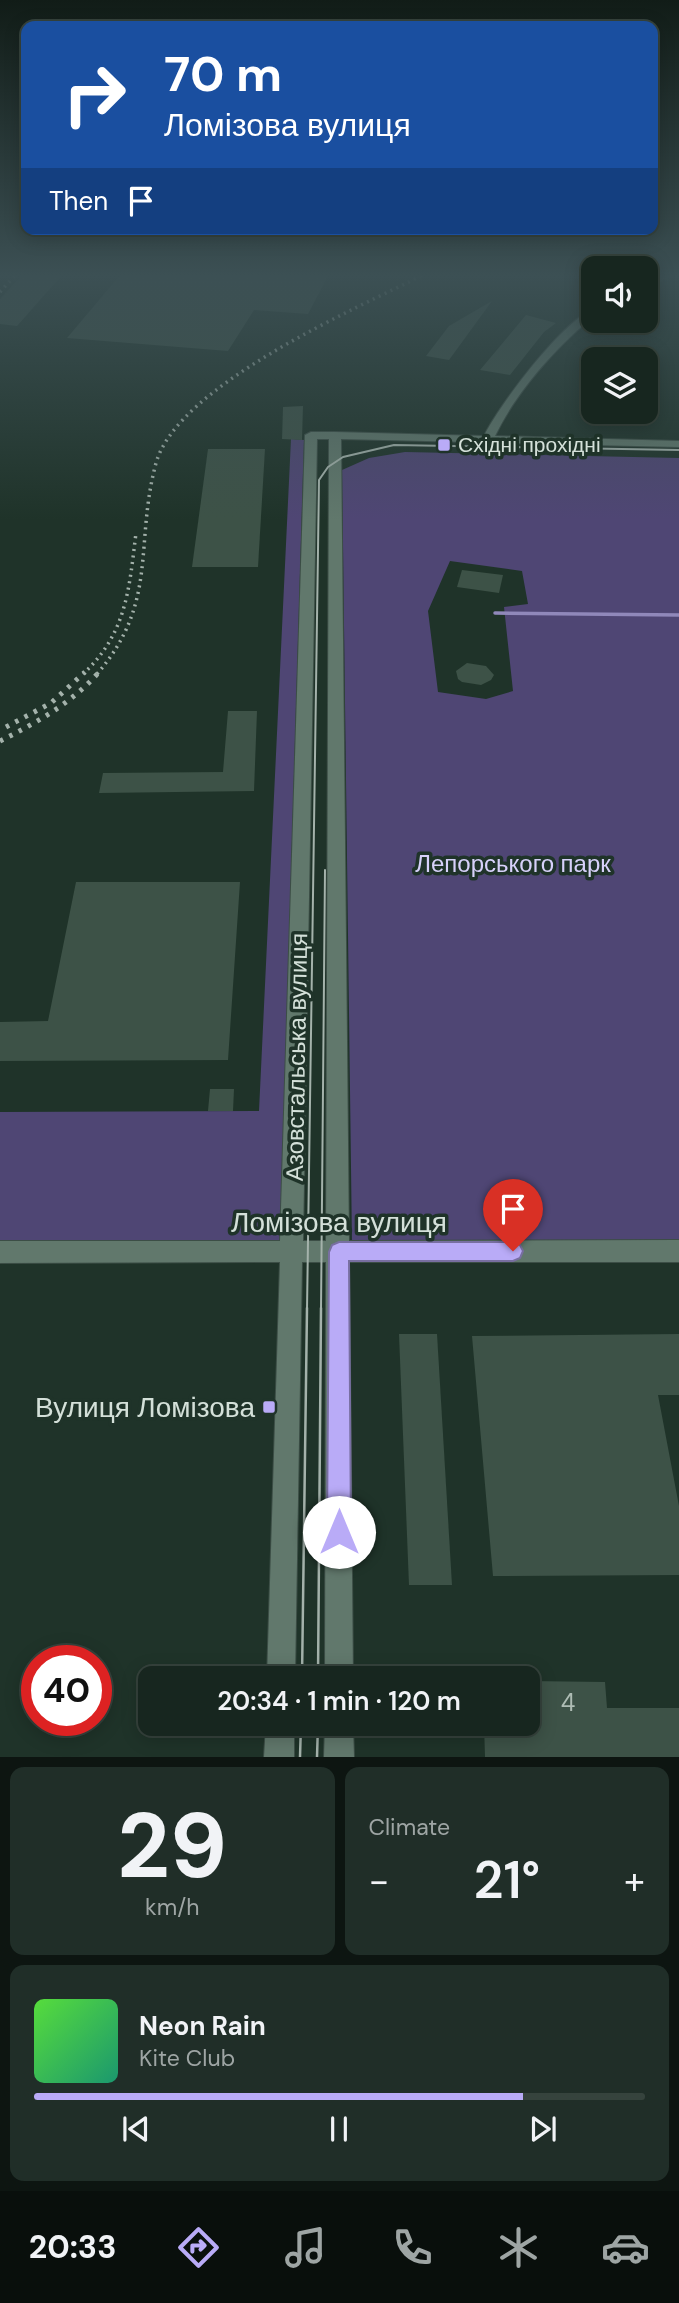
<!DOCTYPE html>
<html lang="en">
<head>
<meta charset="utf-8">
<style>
  body { margin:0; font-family:"DM Sans",sans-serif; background:#202e28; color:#f1f3f6; height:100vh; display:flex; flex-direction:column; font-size:26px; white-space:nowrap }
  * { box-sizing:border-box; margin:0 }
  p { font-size:23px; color:#9ea5a4 }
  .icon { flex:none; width:38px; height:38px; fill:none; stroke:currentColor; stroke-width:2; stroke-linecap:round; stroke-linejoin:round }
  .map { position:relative; height:1757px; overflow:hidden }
  .details { display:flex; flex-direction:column; gap:10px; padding:10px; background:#0d1511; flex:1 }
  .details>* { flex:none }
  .hud { position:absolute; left:21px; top:21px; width:637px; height:214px; border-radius:14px; box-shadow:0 4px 18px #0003,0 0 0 2px #36433d; background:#1a4fa0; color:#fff; overflow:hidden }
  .fabs { position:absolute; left:581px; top:256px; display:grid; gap:14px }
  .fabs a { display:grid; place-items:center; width:77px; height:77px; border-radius:14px; background:#17261f; box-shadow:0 4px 18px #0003,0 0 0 2px #36433d; font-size:35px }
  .speed { position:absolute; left:21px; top:1645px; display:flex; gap:14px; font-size:35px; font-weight:700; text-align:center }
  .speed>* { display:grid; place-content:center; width:91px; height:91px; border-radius:50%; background:#17261f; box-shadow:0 4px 18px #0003,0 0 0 2px #36433d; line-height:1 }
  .speed .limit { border:10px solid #d22; background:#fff; color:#111 }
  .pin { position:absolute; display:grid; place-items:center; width:60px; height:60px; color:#fff; margin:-72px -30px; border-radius:50% 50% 50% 0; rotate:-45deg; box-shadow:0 0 7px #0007 }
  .pin .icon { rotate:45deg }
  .me { position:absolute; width:77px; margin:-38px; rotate:0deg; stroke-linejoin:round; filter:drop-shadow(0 0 5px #0008) }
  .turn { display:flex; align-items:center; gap:24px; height:147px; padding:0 28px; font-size:32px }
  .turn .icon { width:91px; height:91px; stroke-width:2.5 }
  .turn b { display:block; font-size:49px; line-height:60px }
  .then { display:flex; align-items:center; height:66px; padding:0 28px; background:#0003; gap:14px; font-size:26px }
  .big { font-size:52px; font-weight:600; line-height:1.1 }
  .details .widget { flex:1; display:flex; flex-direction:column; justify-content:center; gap:10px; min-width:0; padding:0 24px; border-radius:14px; background:#202e28 }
  .details .dial { align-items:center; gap:0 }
  .dial b { font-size:91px; line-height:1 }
  .song { display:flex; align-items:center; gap:21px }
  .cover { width:84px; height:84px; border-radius:10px; background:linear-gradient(135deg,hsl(110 70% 55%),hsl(160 70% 35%)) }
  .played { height:7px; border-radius:4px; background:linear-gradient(90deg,#b9abf7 80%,#36433d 80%) }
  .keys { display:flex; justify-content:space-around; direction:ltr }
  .heat { display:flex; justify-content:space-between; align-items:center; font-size:38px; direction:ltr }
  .details .tiles { flex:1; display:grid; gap:10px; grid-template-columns:1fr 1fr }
  .widget:last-child { grid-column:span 2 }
  .trip { position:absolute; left:138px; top:1666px; width:402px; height:70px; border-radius:14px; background:#17261f; box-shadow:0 4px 18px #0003,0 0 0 2px #36433d; font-weight:600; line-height:70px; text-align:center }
  .dock { display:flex; height:112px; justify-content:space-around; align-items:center; background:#090f0c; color:#9ea5a4 }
  .dock .icon { width:49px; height:49px }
  .dock .selected { color:#b9abf7 }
  .dock b { font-size:32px; color:#f1f3f6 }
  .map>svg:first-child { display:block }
  .green { fill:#4f4674; fill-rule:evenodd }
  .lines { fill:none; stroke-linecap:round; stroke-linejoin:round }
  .stream { stroke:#9088ba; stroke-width:3.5 }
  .building { fill:#3d5247 }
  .minor-casing { stroke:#3c4e46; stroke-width:2 }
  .minor { fill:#61786c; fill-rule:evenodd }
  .tram-far1 { stroke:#a4b2ab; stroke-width:2 }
  .tram { stroke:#a4b2ab; stroke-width:2.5 }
  .rail-far1 { stroke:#a4b2ab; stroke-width:3.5; stroke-dasharray:2 4.5; stroke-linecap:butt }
  .rail { stroke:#a4b2ab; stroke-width:5; stroke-dasharray:3.5 7; stroke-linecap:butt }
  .route { fill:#b9abf7; stroke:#786fa1; stroke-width:2 }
  .poi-dot { fill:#b9abf7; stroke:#1f3329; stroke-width:2.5 }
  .labels { text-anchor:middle; stroke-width:7; stroke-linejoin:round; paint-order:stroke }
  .far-poi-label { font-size:21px; fill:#d4e0d9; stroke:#1f3329; text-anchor:start }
  .park-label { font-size:24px; fill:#d7d1fa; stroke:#1f3329 }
  .street-label { font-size:24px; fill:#d4e0d9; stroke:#1f3329 }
  .near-number-label { font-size:24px; fill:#aebcb4 }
  .near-street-label { font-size:28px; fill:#d4e0d9; stroke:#1f3329 }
  .near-poi-label { font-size:28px; fill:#d4e0d9; stroke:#1f3329; text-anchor:end }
</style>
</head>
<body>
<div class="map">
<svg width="679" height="1757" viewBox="0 0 679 1757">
  <rect width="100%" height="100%" fill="#1f3329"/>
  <g class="green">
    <path d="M291 439 304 440 280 1242H0V1112L259 1111Z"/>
    <path d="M405 452 679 458V1243L352 1244 342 470 369 458ZM450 561 522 571 528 604 504 607 513 691 486 699 438 692 428 611Z"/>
  </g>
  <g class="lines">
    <path class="stream" d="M495 613 679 615"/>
  </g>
  <g class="building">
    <path d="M23 274H63L17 326 0 324V299Z"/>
    <path d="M121 274H329L308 314 254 310 228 351 67 338Z"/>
    <path d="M492 301 449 360 426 356 449 326Z"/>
    <path d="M526 315 556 323 544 332 510 375 480 370Z"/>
    <path d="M303 406 302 440 282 439 283 407Z"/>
    <path d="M208 449H265L258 567H192Z"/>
    <path d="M462 570 503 575 499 593 457 587Z"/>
    <path d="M467 663 486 666 494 675 491 680 481 685 462 682 458 679 456 671Z"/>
    <path d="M228 711H257L254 791 99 793 103 773 223 772Z"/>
    <path d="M76 882H240L228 1060 0 1061V1022L48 1021Z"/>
    <path d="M210 1089H234L233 1111H208Z"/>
    <path d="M399 1334H437L452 1585H409Z"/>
    <path d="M679 1334V1395H658L679 1506V1575L493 1576 472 1336Z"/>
    <path d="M528 1681 605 1682 607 1708H679V1757H485L484 1724H528Z"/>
  </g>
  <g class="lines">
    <defs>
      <g id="minor">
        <path d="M662 274H674L646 289V282Z"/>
        <path d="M593 309V317C556 347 516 392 495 436L679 441V447L341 439 349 1241 679 1240V1262H349L353 1678H325L326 1262H302L295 1678H267L280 1262 0 1263V1241H280L305 435 311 432H335L484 436C499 405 562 322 593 309ZM317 439H329L326 1241H303Z"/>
        <path d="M266 1724H294V1757H264Z"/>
        <path d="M325 1724H353L354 1757H324Z"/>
      </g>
    </defs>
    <use href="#minor" class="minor-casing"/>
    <use href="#minor" class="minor"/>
    <g class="tram-far1">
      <path d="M307 1310 319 480 328 467 343 457 394 445 679 450"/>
      <path d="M321 1310 325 870"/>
    </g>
    <g class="tram">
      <path d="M302 1678 307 1308"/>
      <path d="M318 1678 321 1308"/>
      <path d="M300 1757 301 1724"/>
      <path d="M317 1757 318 1724"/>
    </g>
    <g class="rail-far1">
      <path d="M0 292 16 274"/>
      <path d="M83 674C127 633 129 589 136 533"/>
      <path d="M97 674C159 602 134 545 156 463 178 385 355 309 425 274"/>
    </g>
    <g class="rail">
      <path d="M6 727 51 703 85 672"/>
      <path d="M0 741C36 723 72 703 99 672"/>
    </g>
  </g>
  <linearGradient id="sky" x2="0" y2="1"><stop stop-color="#111c17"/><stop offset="0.53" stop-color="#3c5054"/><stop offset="1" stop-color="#3c5054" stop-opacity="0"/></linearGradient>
  <rect width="679" height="520" fill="url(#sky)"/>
  <path class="route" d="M339 1242H513L520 1245 523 1251 520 1258 513 1261H349L351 1532 348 1540 339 1544 331 1540 327 1532 329 1252 332 1245Z"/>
  <g class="poi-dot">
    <rect x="437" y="438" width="14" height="14" rx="3.5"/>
    <rect x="262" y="1400" width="14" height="14" rx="3.5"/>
  </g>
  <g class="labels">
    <g class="far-poi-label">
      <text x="458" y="452">Східні прохідні</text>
    </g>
    <g class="park-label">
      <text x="513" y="872">Лепорського парк</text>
    </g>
    <g class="street-label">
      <text transform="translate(297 1057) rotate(-89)" y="8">Азовстальська вулиця</text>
    </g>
    <g class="near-number-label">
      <text x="568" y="1711">4</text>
    </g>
    <g class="near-street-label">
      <text x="339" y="1232">Ломізова вулиця</text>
    </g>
    <g class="near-poi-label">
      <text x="255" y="1417">Вулиця Ломізова</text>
    </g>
  </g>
</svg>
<div class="fabs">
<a><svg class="icon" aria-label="sound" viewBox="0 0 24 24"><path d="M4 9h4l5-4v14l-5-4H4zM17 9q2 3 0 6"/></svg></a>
<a><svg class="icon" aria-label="layers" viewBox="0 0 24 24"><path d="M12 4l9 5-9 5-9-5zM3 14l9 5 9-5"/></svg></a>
</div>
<div class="speed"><div class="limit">40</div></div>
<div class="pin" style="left:513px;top:1251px;background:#d93025"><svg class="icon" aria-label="arrive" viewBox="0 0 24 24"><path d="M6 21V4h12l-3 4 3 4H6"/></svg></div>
<svg class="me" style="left:339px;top:1532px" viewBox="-20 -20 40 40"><circle r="19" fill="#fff"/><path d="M0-13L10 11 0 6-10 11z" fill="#b9abf7"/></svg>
<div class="trip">20:34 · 1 min · 120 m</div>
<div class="hud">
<div class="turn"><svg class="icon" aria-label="right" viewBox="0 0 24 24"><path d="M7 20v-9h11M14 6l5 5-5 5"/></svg><div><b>70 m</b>Ломізова вулиця</div></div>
<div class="then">Then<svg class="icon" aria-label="arrive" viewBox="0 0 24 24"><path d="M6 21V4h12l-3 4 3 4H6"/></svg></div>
</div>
</div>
<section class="details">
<div class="tiles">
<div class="widget dial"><b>29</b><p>km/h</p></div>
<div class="widget"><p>Climate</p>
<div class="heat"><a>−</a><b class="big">21°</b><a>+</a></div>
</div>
<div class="widget">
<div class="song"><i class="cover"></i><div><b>Neon Rain</b><p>Kite Club</p></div></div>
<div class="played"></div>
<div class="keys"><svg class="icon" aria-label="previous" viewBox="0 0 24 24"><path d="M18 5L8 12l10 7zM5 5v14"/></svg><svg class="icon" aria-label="pause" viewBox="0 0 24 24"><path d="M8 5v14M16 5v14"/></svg><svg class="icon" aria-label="next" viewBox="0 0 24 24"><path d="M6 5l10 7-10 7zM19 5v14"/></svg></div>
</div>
</div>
</section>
<nav class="dock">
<b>20:33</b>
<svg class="icon selected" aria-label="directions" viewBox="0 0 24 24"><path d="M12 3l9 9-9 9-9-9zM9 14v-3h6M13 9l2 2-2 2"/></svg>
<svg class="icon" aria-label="music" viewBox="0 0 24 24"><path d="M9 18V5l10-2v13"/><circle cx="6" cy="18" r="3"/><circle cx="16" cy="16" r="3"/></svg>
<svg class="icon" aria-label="phone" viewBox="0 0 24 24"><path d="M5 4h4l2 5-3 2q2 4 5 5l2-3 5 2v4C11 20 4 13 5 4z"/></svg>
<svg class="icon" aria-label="climate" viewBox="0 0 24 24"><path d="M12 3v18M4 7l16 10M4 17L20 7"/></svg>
<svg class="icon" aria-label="car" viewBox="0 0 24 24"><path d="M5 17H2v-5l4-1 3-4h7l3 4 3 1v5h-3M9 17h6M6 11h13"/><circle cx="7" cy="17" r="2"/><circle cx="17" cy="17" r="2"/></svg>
</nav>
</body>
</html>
